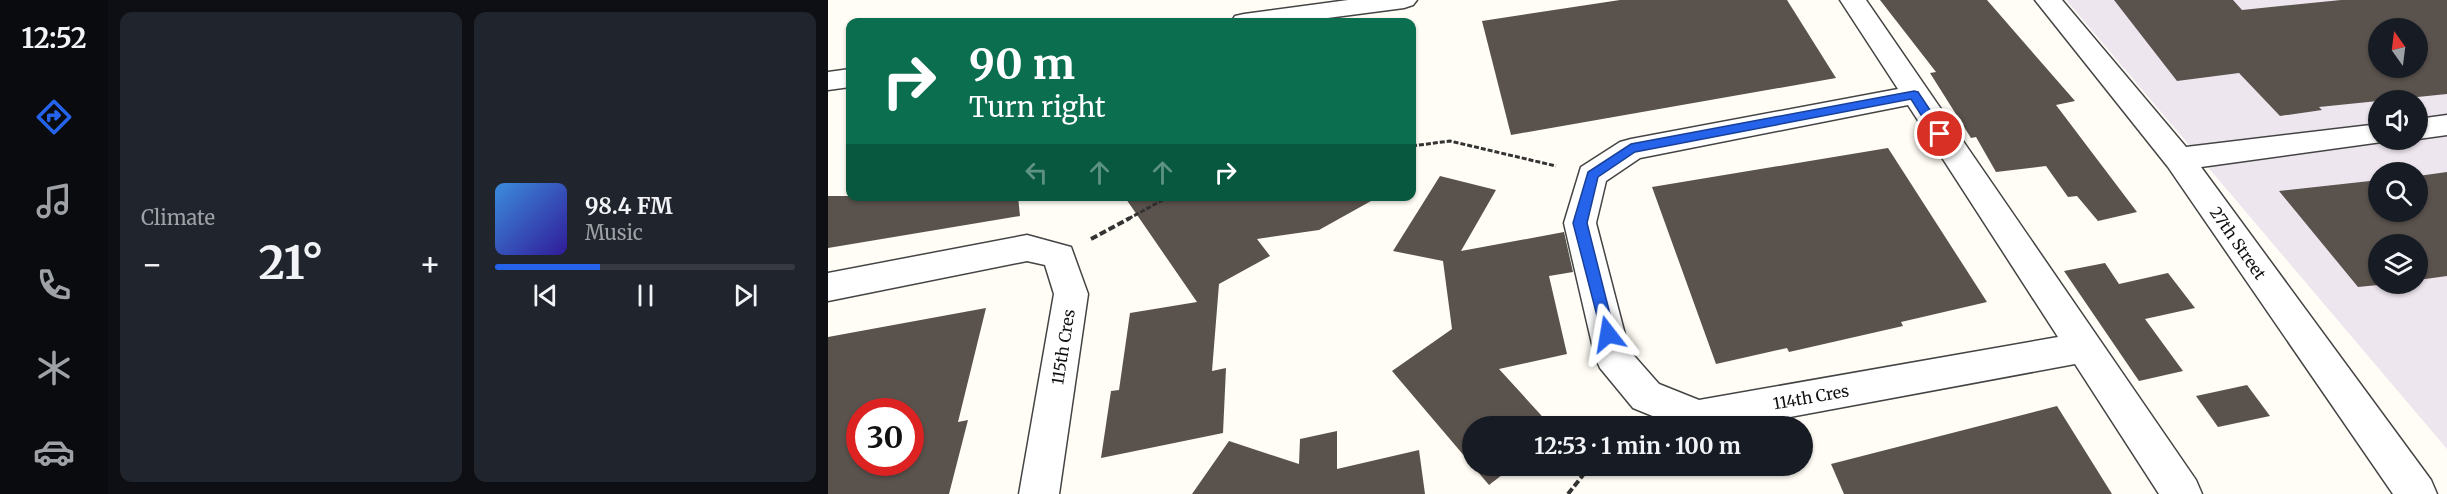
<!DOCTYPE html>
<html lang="en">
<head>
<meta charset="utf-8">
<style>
  body { margin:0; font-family:Merriweather,serif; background:#20242c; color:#f1f3f6; height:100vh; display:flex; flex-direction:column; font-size:22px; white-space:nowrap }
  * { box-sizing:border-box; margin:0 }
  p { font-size:20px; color:#9ea1a6 }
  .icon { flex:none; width:33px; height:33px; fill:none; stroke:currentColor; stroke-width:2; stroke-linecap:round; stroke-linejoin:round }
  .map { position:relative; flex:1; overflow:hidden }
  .drawer { display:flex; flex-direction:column; gap:12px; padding:12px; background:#0d0f14; width:720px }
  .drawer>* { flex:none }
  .hud { position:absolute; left:18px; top:18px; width:570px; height:183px; border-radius:12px; box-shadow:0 2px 4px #0004; background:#0b6e4f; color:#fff; overflow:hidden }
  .needle { width:39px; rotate:346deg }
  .buttons { position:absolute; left:1540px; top:18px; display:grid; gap:12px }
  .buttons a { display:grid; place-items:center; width:60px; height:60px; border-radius:50%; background:#171b24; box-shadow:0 2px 4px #0004; font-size:30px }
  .speed { position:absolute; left:18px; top:398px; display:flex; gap:12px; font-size:30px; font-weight:700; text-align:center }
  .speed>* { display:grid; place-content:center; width:78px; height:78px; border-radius:50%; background:#171b24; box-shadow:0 2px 4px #0004; line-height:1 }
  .speed .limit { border:9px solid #d22; background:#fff; color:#111 }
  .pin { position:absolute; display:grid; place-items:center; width:51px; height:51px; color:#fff; margin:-26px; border:3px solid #fff; border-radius:50%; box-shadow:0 2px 6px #0007 }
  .me { position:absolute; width:66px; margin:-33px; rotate:346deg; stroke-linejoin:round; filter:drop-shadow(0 0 4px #0008) }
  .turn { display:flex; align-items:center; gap:21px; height:126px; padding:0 24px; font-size:27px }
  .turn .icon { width:78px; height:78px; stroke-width:2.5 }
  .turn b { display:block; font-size:42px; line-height:51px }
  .lanes { display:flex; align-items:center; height:57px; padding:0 24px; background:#0003; justify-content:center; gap:30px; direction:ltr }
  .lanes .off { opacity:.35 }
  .big { font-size:45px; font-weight:700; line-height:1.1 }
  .drawer .widget { flex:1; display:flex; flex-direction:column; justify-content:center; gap:9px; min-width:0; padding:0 21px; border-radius:12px; background:#20242c }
  .song { display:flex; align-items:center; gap:18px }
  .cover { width:72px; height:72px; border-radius:9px; background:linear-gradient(135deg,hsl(210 70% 55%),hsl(250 70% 35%)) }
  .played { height:6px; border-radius:3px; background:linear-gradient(90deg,#2563eb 35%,#363941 35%) }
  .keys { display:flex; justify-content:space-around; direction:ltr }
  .heat { display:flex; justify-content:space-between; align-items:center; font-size:33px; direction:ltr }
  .drawer .tiles { flex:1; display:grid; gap:12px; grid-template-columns:repeat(2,1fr) }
  .trip { position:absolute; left:634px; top:416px; width:351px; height:60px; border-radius:30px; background:#171b24; box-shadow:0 2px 4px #0004; font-weight:700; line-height:60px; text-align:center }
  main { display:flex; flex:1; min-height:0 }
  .menu { display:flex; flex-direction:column; width:108px; justify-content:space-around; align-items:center; background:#090b0e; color:#9ea1a6 }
  .menu .icon { width:42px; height:42px }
  .menu .current { color:#2563eb }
  .menu b { font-size:27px; color:#f1f3f6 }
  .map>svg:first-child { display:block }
  .industrial { fill:#eee6ef; fill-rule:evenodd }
  .building { fill:#5a524d; fill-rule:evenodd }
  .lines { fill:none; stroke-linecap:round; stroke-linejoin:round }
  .minor-casing { stroke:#444; stroke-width:3 }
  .path-far1 { stroke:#333; stroke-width:3; stroke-dasharray:5 2; stroke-linecap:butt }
  .path { stroke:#333; stroke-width:4; stroke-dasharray:7 3; stroke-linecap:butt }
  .minor { fill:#fff; fill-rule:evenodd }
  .route { fill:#2563eb; stroke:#184099; stroke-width:1.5 }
  .labels { text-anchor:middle; stroke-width:6; stroke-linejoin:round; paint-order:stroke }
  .street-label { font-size:16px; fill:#111; stroke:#fff }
</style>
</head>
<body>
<main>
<nav class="menu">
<b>12:52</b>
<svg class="icon current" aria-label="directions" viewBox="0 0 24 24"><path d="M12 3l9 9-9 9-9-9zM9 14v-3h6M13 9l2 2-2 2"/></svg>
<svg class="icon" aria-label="music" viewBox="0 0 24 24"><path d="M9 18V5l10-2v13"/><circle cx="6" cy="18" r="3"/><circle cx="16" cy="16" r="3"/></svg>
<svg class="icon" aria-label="phone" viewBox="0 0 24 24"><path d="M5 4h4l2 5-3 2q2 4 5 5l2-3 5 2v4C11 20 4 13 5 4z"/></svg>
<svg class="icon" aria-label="climate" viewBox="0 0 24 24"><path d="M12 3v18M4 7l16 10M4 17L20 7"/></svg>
<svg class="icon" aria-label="car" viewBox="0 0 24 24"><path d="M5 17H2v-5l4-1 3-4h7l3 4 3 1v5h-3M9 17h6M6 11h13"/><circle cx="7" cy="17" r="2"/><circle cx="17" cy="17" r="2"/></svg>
</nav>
<section class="drawer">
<div class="tiles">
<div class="widget"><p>Climate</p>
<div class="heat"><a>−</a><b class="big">21°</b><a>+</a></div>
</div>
<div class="widget">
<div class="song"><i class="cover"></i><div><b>98.4 FM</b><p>Music</p></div></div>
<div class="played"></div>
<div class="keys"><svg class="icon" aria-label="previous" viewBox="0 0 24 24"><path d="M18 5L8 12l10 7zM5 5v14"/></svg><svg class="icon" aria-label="pause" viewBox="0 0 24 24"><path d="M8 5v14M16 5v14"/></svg><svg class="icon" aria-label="next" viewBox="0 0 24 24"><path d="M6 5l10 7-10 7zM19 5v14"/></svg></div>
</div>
</div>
</section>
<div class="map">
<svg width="1619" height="494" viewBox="0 0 1619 494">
  <rect width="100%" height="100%" fill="#fffdf5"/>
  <path class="industrial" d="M1238 0H1619V449ZM1551 28H1590V68H1551ZM1551 100H1590V140H1551ZM1551 172H1590V212H1551ZM1551 244H1590V284H1551Z"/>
  <g class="building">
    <path d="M792 0H959L1008 78 683 135 654 21Z"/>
    <path d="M1052 0H1159L1247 101 1228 105 1309 212 1270 221 1249 196 1240 197 1218 166 1168 172 1148 137 1143 138 1102 73 1108 72Z"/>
    <path d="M1286 0H1405L1414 10 1513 0H1619V94L1491 107 1494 110 1452 116 1411 73 1349 81ZM1551 28H1590V68H1551Z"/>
    <path d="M1060 148 1159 302 1073 322 1075 326 961 352 959 348 888 364 824 187Z"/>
    <path d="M1619 172V276L1590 280V244H1551V284H1560L1530 287 1451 191 1551 180V212H1590V176Z"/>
    <path d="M612 176 668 190 633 251 736 232 745 272 721 276 739 354 671 369 723 426H645V465H687L661 485 564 371 624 329 615 261 565 251Z"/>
    <path d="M0 196H190L192 216 0 248Z"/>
    <path d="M296 196H552L491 230 429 239 442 256 391 284 384 371 398 368 395 433 273 458 283 391 291 390 302 313 369 302Z"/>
    <path d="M1277 263 1291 284 1340 273 1367 308 1317 319 1355 371 1311 381 1236 271Z"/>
    <path d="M158 308 130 422 140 420 121 494H0V337ZM32 411H82V462H32Z"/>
    <path d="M1419 385 1442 416 1390 427 1368 396Z"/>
    <path d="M1229 406 1284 494H1016L1003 464Z"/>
    <path d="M509 431V469L591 450 597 494H364L401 441 471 464 472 439Z"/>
  </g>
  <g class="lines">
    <defs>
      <g id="minor">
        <path d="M520 0H589L585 5 576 8 469 22H403L407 16 416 14Z"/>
        <path d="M1012 0H1038L1368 480 1374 494H1331L1247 364 913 426H849L805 408 772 368 767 357 736 223 753 167 792 142 803 139 1070 89ZM1080 105 1230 337 871 400 831 384 801 350 768 223 778 181 812 158Z"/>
        <path d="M1207 0H1234L1358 147 1551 124V140L1561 141 1373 167 1603 480 1609 494H1565L1340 167Z"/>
        <path d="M22 69V87L0 90V72Z"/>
        <path d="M1619 115V135L1590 139V119Z"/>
        <path d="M199 235 243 247 260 294 231 494H191L226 294 217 265 199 261 0 301V273Z"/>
      </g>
    </defs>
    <use href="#minor" class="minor-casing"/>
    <g class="path-far1">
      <path d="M584 146 622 141 728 166"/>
      <path d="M300 219 342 196"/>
    </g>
    <g class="path">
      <path d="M263 239 302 218"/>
      <path d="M740 494 763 465"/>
    </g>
    <use href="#minor" class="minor"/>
  </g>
  <path class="route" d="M1086 91 1090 92 1116 131V137H1107L1083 99 807 152 770 177 759 223 787 334 780 340 775 339 745 223 760 172 803 144Z"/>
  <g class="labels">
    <g class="street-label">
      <text transform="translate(1410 243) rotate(55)" y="6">27th Street</text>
      <text transform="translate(235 347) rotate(-81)" y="6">115th Cres</text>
      <text transform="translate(983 397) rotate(-10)" y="6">114th Cres</text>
    </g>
  </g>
</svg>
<div class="buttons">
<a><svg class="needle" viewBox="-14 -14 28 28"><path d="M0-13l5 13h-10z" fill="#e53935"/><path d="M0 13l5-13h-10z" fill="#9ea1a6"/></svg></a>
<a><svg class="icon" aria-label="sound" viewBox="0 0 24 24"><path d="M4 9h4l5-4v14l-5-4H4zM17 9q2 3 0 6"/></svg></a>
<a><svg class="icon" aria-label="search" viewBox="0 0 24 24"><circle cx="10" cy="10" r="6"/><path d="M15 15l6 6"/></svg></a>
<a><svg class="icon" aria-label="layers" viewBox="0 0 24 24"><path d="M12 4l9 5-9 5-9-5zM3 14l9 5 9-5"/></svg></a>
</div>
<div class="speed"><div class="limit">30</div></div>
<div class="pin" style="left:1112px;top:134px;background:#d93025"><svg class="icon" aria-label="arrive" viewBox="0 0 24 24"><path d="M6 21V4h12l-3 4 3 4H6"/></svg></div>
<svg class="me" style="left:780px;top:334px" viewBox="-20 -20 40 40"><path d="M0-17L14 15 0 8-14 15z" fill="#2563eb" stroke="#fff" stroke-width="4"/></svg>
<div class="trip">12:53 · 1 min · 100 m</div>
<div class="hud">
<div class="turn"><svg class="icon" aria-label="right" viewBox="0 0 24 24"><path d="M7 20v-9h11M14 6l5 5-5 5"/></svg><div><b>90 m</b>Turn right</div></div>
<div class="lanes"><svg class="icon off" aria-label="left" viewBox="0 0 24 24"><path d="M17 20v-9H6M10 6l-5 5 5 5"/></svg><svg class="icon off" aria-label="ahead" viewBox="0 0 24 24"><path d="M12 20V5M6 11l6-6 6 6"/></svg><svg class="icon off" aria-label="ahead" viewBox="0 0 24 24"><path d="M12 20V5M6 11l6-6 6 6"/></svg><svg class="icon" aria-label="right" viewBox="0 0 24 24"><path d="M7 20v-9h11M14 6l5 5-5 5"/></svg></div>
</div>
</div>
</main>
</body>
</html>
